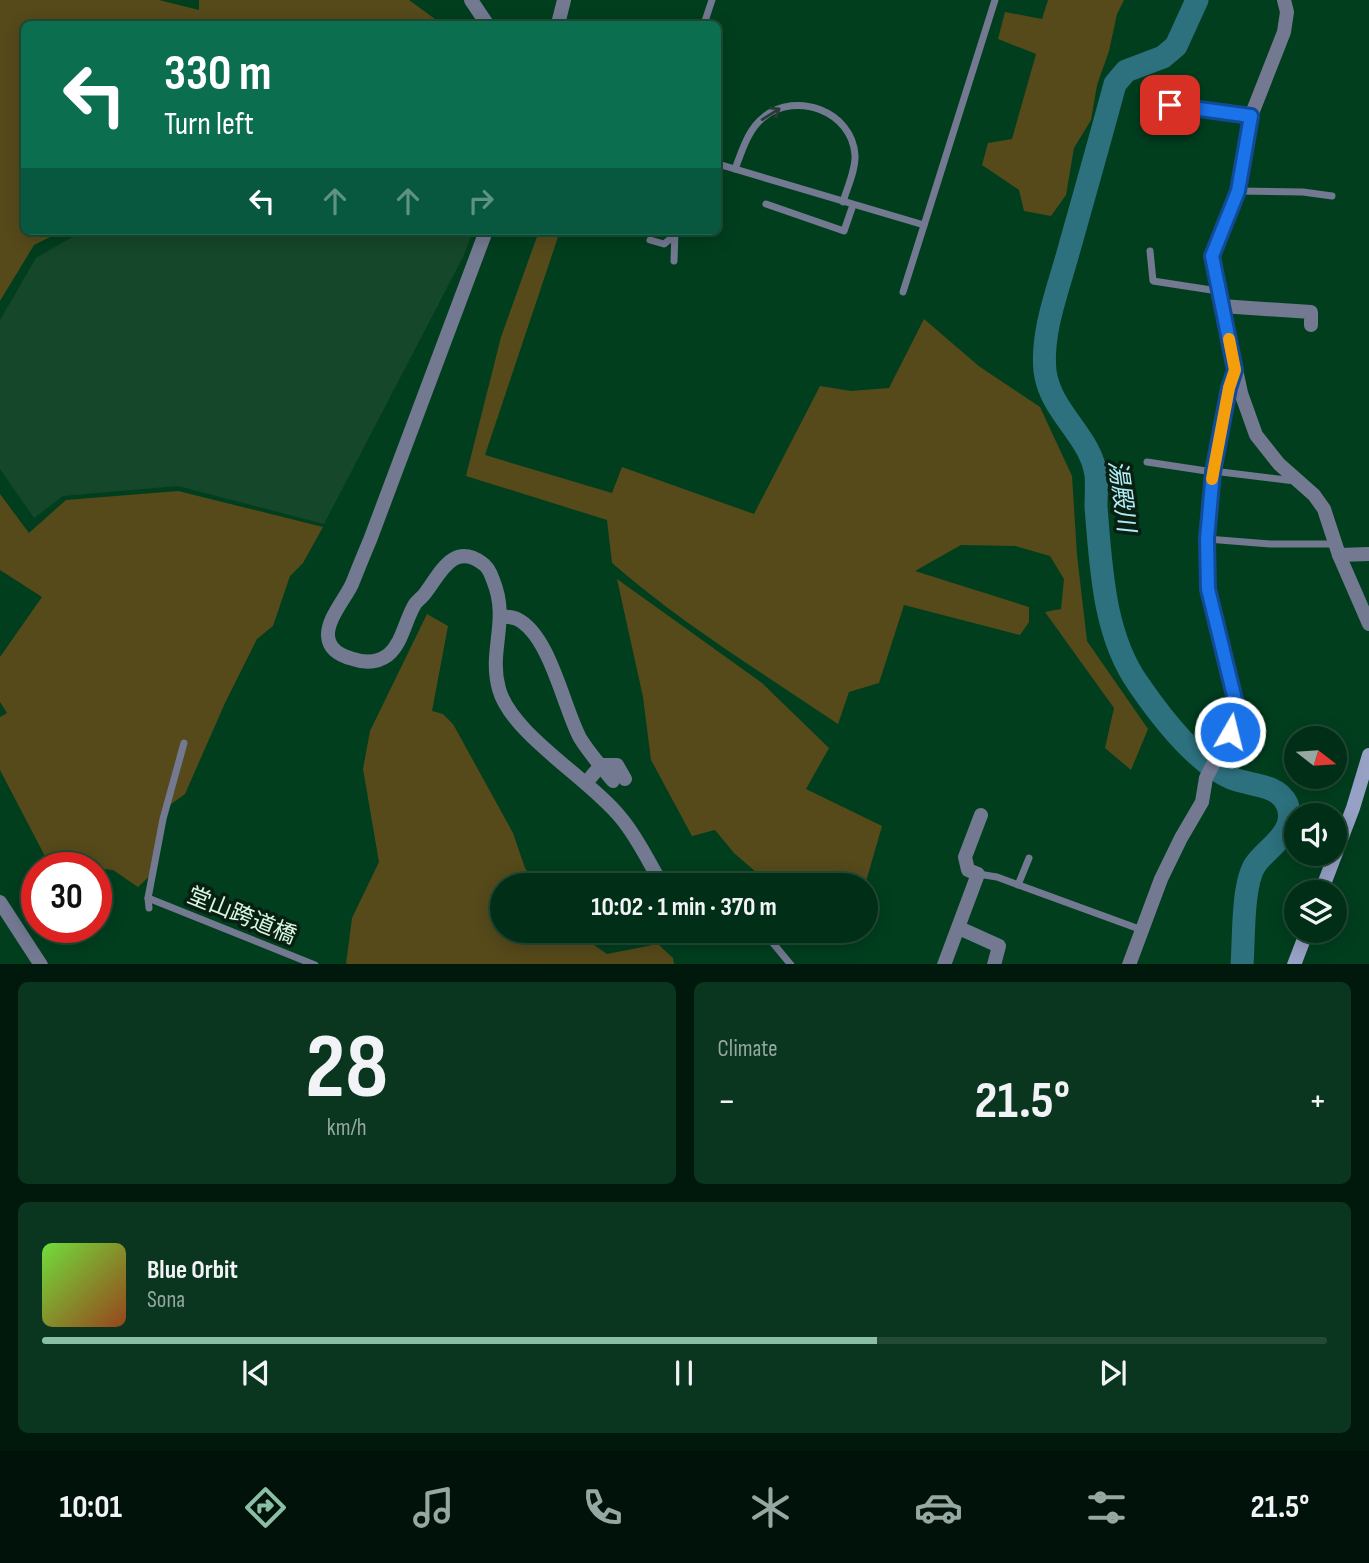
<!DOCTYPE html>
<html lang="en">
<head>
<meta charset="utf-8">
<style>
  body { margin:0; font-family:"Sofia Sans Condensed","Noto Sans JP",sans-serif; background:#0a361f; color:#f1f3f6; height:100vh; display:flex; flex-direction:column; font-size:26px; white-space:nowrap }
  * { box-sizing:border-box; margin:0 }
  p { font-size:23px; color:#95a8a1 }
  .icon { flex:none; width:38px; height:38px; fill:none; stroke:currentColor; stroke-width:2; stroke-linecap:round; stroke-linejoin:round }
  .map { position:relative; height:964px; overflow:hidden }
  .side { display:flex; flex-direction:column; gap:18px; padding:18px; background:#00190c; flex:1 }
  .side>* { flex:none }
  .guide { position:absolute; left:21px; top:21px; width:700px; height:214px; border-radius:10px; box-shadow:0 4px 18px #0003,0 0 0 2px #224a35; background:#0b6e4f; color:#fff; overflow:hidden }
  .needle { width:46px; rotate:107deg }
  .tools { position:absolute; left:1284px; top:726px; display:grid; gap:14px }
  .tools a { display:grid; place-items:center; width:63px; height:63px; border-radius:50%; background:#002e16; box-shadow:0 4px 18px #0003,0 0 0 2px #224a35; font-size:35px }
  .speed { position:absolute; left:21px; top:852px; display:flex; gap:14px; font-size:35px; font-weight:700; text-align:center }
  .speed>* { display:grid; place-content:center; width:91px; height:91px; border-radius:50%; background:#002e16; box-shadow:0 4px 18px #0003,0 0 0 2px #224a35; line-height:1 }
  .speed .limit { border:10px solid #d22; background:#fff; color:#111 }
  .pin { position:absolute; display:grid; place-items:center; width:60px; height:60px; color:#fff; margin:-30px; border-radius:14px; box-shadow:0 4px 10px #0006 }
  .me { position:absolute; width:77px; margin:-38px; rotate:8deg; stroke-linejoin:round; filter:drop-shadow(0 0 5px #0008) }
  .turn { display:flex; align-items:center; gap:24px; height:147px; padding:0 28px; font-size:32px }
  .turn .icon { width:91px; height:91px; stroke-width:2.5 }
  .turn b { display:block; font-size:49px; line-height:60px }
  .lanes { display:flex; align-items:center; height:66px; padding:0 28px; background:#0003; justify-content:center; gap:35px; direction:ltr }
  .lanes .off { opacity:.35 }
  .big { font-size:52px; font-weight:700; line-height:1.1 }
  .side .card { flex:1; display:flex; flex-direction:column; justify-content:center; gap:10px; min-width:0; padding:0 24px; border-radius:10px; background:#0a361f }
  .side .dial { align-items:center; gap:0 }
  .dial b { font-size:91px; line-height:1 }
  .song { display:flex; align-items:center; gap:21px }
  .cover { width:84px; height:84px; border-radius:10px; background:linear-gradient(135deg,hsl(100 70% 55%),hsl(20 70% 35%)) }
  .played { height:7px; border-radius:4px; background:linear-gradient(90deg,#8abfa5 65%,#224a35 65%) }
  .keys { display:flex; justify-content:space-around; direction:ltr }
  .heat { display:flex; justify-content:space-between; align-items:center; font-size:38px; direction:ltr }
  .side .tiles { flex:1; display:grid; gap:18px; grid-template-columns:1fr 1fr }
  .card:last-child { grid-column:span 2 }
  .trip { position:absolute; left:490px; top:873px; width:388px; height:70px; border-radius:35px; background:#002e16; box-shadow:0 4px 18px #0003,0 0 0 2px #224a35; font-weight:700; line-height:70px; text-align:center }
  .dock { display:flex; height:112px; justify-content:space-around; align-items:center; background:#001209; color:#95a8a1 }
  .dock .icon { width:49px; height:49px }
  .dock .on { color:#8abfa5 }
  .dock b { font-size:32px; color:#f1f3f6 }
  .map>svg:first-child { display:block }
  .built { fill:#15472a }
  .green { fill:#564a1b }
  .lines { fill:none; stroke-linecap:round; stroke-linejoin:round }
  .river { stroke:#2d707e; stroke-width:23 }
  .service { stroke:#737991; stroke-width:7 }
  .minor { stroke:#737991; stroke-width:14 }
  .tertiary { stroke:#737991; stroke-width:14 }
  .secondary { stroke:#97a1c6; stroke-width:14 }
  .oneway { stroke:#283b37 }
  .route-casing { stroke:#114b97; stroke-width:18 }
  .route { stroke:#1a73e8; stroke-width:12 }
  .slow { stroke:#f59e0b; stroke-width:12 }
  .labels { text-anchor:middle; stroke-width:7; stroke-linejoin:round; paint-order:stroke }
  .street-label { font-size:23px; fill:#daf7e2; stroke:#082011 }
  .water-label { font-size:24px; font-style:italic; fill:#b3eaf7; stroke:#082011 }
</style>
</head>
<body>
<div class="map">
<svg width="1369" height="965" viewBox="0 0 1369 965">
  <rect width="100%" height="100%" fill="#003e1e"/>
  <path class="built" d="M83 231H473L463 257 324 524 178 486 63 496 34 518 0 469V320L36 258Z"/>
  <g class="green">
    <path d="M0 0H159L199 10V0H409L435 19V24H24V231H62L34 245 0 301Z"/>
    <path d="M1048 0H1124L1117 14 1109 51 1097 85 1091 120 1074 148 1066 195 1051 216 1024 211 1019 190 982 165 988 143 1012 139 1036 54 998 39 1005 12 1042 19Z"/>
    <path d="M539 231H560L485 455 612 493 622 467 754 514 820 386 851 391 889 388 924 319 980 367 1040 407 1072 476 1077 555 1087 641 1148 729 1131 770 1105 748 1114 708 1045 612 1061 609 1064 579 1050 556 1015 546 961 545 915 571 1029 607V622L1020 635 904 605 879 683 849 692 838 724C761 672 682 624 612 563L607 520 466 476 501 337Z"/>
    <path d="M178 491 323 527 303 563 290 576 273 626 257 639 225 703 185 794 167 807 156 870 138 887 113 870 48 862 0 770V717L7 713 0 702V657L42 597 0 570V494L29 533 66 500Z"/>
    <path d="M617 579 762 683 829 748 806 789 882 826 865 885H771L734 853 715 830 692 836 651 760 643 697Z"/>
    <path d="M427 614 448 626 432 711 443 714 453 724 513 833 525 868 536 885 502 886V931H574L607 954 658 944 673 958 674 964H346L352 918 379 862 363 769 370 731Z"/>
  </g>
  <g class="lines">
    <path class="river" d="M1197 0 1176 46 1163 57 1126 71 1115 84C1100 140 1084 196 1068 253 1058 290 1041 332 1045 371 1050 412 1091 436 1096 475 1097 485 1096 496 1096 507 1101 565 1103 635 1139 685 1161 717 1195 762 1231 778 1250 786 1277 783 1287 804 1299 832 1267 847 1255 865 1242 885 1244 940 1242 965"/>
    <g class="service">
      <path d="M704 24 712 0"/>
      <path d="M1169 105 1251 116"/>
      <path d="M718 164 924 225"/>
      <path d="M735 169C742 151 748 129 764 117 796 91 852 111 855 155 856 169 847 188 843 202"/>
      <path d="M1238 191 1303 192 1332 196"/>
      <path d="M766 204 844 231 853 205"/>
      <path d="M453 232V231"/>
      <path d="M650 240 664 244 674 236"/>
      <path d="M1150 251 1153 281 1218 291"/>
      <path d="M674 261 675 231"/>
      <path d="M903 292 995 0"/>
      <path d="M1147 462 1213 472"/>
      <path d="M1213 471 1295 481"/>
      <path d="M1207 539 1270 544H1335"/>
      <path d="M978 874 997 877 1142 930"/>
      <path d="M1018 885 1029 858"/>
      <path d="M148 898 315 965"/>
      <path d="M149 908 148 898 163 819 184 743"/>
      <path d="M763 931 791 965"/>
    </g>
    <g class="minor">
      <path d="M1284 0 1287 12 1284 32 1251 116 1238 191 1212 256 1241 393 1256 435 1279 464 1314 495 1324 509 1339 555 1369 624"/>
      <path d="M1221 306 1311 312V325"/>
      <path d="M1339 555 1369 554"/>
      <path d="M501 616C507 617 513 617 517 619 550 635 563 706 580 738 589 753 602 767 613 781"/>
      <path d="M586 783 601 765H617L625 779"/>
      <path d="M959 928 999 946 994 965"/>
      <path d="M944 965 978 874 968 870 965 857 981 815"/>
      <path d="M1129 965 1161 879 1181 838 1202 802 1206 778 1230 732 1237 708 1208 589 1207 539 1213 472 1229 388 1235 371"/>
    </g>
    <g class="tertiary">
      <path d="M471 0 487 24"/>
      <path d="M558 24 564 0"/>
      <path d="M486 231 370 540C364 554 358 569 352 584 345 599 327 619 328 636 329 650 341 656 353 659 365 663 377 663 388 655 403 642 405 620 415 604 418 600 423 597 426 592 440 574 453 542 482 563 487 566 491 574 493 580 510 621 488 650 499 689 511 734 590 779 621 818 638 838 649 863 663 886"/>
      <path d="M0 902 41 965"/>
    </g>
    <g class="secondary">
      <path d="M1321 892 1353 808 1369 755"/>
      <path d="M1294 965 1307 931"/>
    </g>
  </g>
  <defs><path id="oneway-shaft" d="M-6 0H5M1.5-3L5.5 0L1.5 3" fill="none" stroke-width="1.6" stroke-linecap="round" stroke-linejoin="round" transform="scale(1.75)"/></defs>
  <use class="oneway" href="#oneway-shaft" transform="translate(771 114) rotate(-32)"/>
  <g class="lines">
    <defs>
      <path id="route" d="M1170 105 1251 116 1238 191 1212 256 1235 370 1229 388 1213 472 1207 539 1208 589 1237 708 1230 732"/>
    </defs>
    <use href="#route" class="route-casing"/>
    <use href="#route" class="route"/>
    <path class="slow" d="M1212 479 1229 388 1235 370 1229 339"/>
  </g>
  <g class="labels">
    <g class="street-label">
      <text transform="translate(242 915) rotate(22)" y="8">堂山跨道橋</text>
    </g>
    <g class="water-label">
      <text transform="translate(1122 496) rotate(82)" y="8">湯殿川</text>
    </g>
  </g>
</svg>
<div class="tools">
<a><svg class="needle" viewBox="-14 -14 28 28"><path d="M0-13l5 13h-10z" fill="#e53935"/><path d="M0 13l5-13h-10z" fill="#95a8a1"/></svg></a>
<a><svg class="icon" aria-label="sound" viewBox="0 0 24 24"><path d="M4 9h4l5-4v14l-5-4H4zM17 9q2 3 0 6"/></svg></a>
<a><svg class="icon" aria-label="layers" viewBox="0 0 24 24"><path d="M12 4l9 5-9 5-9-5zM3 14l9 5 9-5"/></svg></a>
</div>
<div class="speed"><div class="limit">30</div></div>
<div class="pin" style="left:1170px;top:105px;background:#d93025"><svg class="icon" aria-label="arrive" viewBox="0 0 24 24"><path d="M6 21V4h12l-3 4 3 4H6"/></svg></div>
<svg class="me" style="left:1230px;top:732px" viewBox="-20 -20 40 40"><circle r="17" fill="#1a73e8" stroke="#fff" stroke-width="3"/><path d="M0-11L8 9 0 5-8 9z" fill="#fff"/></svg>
<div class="trip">10:02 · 1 min · 370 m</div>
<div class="guide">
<div class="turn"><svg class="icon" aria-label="left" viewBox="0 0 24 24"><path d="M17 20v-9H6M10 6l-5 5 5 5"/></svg><div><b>330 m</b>Turn left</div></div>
<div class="lanes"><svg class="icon" aria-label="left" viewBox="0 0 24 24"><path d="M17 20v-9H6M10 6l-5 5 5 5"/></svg><svg class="icon off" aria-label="ahead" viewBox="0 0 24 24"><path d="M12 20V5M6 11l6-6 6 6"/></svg><svg class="icon off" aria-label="ahead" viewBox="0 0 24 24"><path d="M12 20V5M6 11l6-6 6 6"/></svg><svg class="icon off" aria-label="right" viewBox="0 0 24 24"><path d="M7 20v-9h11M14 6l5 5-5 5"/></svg></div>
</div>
</div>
<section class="side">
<div class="tiles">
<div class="card dial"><b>28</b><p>km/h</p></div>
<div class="card"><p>Climate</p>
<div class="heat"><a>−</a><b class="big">21.5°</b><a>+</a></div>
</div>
<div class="card">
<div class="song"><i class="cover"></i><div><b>Blue Orbit</b><p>Sona</p></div></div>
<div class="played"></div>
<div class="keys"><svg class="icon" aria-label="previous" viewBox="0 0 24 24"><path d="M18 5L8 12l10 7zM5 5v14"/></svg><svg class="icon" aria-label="pause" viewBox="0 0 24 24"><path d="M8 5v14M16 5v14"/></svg><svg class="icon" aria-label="next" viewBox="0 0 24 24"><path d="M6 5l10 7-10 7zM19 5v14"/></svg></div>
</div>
</div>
</section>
<nav class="dock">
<b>10:01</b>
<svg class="icon on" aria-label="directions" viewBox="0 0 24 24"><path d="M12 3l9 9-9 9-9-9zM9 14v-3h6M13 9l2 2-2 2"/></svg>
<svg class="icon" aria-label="music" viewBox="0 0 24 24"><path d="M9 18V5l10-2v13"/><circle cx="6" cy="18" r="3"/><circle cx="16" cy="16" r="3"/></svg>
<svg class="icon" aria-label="phone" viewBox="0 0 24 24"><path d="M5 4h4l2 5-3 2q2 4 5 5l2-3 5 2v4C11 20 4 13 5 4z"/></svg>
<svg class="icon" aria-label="climate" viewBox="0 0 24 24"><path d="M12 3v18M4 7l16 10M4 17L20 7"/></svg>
<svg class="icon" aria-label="car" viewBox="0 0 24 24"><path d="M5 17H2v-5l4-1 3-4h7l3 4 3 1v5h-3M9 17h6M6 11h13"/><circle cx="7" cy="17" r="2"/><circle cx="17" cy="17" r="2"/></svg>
<svg class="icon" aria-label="filters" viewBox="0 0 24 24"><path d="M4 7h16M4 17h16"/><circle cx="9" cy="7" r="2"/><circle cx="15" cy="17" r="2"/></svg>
<b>21.5°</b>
</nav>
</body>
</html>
